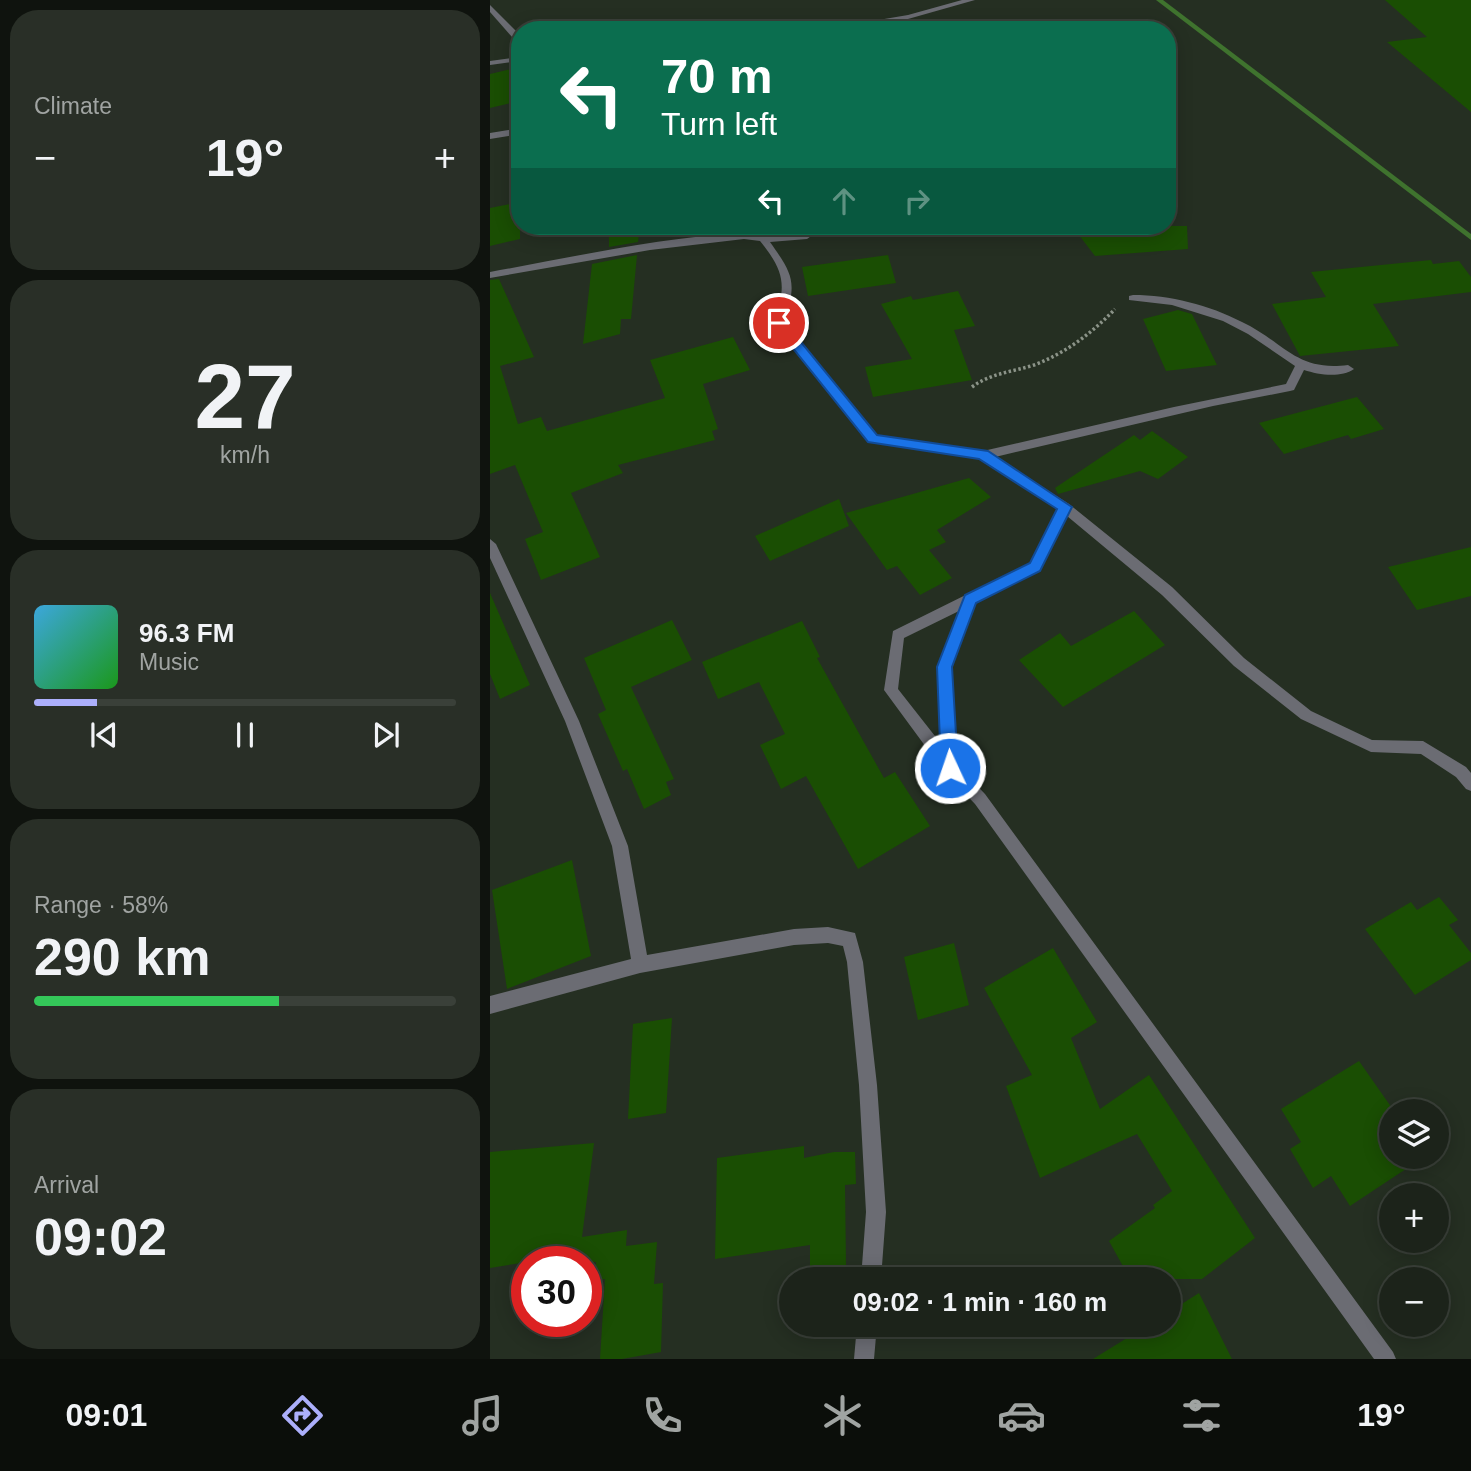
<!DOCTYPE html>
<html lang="en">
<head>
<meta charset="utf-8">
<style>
  body { margin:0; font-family:Arial,sans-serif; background:#292f27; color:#f1f3f6; height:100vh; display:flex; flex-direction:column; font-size:26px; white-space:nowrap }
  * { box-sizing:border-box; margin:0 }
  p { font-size:23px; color:#a0a4a2 }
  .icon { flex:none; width:38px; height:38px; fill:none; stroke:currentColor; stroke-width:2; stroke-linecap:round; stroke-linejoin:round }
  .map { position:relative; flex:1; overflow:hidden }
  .drawer { display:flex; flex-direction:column; gap:10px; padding:10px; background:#0f130e; width:490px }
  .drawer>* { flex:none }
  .banner { position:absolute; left:21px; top:21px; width:665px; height:214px; border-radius:28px; box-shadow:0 4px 18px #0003,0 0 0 2px #3a4039; background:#0b6e4f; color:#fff; overflow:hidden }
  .buttons { position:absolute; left:889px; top:1099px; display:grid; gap:14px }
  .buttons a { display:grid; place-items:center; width:70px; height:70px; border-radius:50%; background:#1c231a; box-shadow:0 4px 18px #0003,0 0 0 2px #3a4039; font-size:35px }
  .speed { position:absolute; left:21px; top:1246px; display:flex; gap:14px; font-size:35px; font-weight:700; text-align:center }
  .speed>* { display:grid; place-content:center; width:91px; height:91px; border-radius:50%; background:#1c231a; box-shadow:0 4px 18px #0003,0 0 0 2px #3a4039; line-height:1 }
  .speed .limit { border:10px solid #d22; background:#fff; color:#111 }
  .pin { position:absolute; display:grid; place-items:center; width:60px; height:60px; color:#fff; margin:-30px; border:4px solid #fff; border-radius:50%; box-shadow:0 2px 7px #0007 }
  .me { position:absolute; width:77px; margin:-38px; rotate:357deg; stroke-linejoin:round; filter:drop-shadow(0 0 5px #0008) }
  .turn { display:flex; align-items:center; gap:24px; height:147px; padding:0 35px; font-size:32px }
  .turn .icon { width:91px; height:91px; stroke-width:2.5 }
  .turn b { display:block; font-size:49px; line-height:60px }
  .lanes { display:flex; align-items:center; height:66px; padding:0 35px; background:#0003; justify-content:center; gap:35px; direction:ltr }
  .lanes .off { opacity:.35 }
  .big { font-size:52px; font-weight:700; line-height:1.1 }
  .drawer .tile { flex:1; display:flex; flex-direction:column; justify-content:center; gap:10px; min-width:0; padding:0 24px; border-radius:28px; background:#292f27 }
  .drawer .dial { align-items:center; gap:0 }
  .dial b { font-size:91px; line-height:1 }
  .song { display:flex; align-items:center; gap:21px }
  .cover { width:84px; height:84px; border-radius:10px; background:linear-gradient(135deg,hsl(200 70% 55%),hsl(120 70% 35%)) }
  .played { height:7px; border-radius:4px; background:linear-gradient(90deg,#acaffb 15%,#3a4039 15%) }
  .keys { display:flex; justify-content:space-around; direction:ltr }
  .heat { display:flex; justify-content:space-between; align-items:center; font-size:38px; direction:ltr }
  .charge { height:10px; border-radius:5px; background:linear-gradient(90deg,#34c759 58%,#3a4039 0) }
  .trip { position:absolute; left:289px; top:1267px; width:402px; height:70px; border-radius:35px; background:#1c231a; box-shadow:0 4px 18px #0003,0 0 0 2px #3a4039; font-weight:700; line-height:70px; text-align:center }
  .tab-bar { display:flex; height:112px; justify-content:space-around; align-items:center; background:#0b0e0a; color:#a0a4a2 }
  .tab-bar .icon { width:49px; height:49px }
  .tab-bar .selected { color:#acaffb }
  .tab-bar b { font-size:32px; color:#f1f3f6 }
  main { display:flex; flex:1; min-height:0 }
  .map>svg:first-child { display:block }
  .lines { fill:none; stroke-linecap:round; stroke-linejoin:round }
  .stream { fill:#3f732e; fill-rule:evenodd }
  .building { fill:#1a4e03 }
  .path { stroke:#8b9388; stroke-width:3.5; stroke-dasharray:2.5 2.5; stroke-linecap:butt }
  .street { fill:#6b6c73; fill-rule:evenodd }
  .route { fill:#1a73e8; stroke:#114b97; stroke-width:2 }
</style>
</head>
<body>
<main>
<section class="drawer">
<div class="tile"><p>Climate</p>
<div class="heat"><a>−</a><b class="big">19°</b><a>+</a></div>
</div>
<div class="tile dial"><b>27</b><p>km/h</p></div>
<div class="tile">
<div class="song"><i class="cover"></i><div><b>96.3 FM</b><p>Music</p></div></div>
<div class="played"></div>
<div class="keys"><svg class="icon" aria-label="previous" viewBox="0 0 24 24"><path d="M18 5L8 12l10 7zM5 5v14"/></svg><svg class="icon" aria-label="pause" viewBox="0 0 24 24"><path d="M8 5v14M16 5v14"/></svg><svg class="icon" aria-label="next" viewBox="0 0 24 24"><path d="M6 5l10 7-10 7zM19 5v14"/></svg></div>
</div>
<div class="tile"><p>Range · 58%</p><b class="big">290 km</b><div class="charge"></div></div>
<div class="tile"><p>Arrival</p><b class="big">09:02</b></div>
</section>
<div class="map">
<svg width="981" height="1359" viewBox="0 0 981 1359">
  <rect width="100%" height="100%" fill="#252f22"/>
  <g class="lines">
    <path class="stream" d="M666 0H673L981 234V240Z"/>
  </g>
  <g class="building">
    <path d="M895 0H981V112L897 42 937 37Z"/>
    <path d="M30 67V101L0 108V74Z"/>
    <path d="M30 202V239L0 246V208Z"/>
    <path d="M119 226H150L148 242 119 247Z"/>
    <path d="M582 226H697L698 249 605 256Z"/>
    <path d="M147 255 141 319H131L130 334 93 344 102 264Z"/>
    <path d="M398 255 406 283 318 296 312 267Z"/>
    <path d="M941 260 943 264 969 261 981 277V292L883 304 909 346 810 356 782 304 836 297 821 272Z"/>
    <path d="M9 279 44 357 10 366 28 424 51 417 57 431 175 398 160 360 243 337 260 370 213 384 228 429 222 431 225 440 128 465 133 473 81 493 110 557 51 580 35 539 53 532 25 465 0 474V280Z"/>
    <path d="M468 291 485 326 464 330 482 380 383 397 375 367 422 359 391 304 421 296 423 300Z"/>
    <path d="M688 310 702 314 727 365 676 371 653 319Z"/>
    <path d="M867 397 894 429 861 439 858 435 794 454 769 423Z"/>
    <path d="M662 431 698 457 668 479 650 471 568 494 565 488 644 435 650 440Z"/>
    <path d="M479 478 501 497 447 530 456 542 439 550 462 578 430 595 407 566 397 570 356 513Z"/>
    <path d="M349 499 359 526 280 561 265 536Z"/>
    <path d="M981 547V596L927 610 898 567Z"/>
    <path d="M0 593 40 685 10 699 0 674Z"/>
    <path d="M644 611 675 645 573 707 529 660 570 633 581 646Z"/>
    <path d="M182 620 202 660 141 687 184 779 176 782 181 795 154 809 137 769 133 771 108 714 116 710 94 658Z"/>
    <path d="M312 621 330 657 327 658 394 778 405 772 440 826 368 869 316 776 291 789 270 745 295 734 269 682 228 699 212 662Z"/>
    <path d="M82 860 101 956 17 989 2 890Z"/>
    <path d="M949 897 968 920 959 925 981 953V960L925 995 875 929 921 902 927 910Z"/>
    <path d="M464 943 479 1005 428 1020 414 957Z"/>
    <path d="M563 948 607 1022 581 1038 610 1109 659 1075 765 1238 712 1279H640L619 1241 665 1208 663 1205 682 1191 647 1134 550 1178 516 1086 542 1075 494 988Z"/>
    <path d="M182 1018 176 1113 138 1119 143 1024Z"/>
    <path d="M869 1061 904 1111H901V1157H934L860 1206 841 1176 823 1188 800 1149 811 1142 791 1109Z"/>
    <path d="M104 1143 92 1237 137 1230 136 1246 167 1242 164 1284 173 1283 171 1352 132 1359H110L115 1279 105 1281 106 1262H37L0 1268V1152Z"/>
    <path d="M314 1146V1158L344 1152H365L366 1184 355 1185 356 1265 320 1269V1245L225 1259 227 1158Z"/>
    <path d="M709 1293 742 1359H603L658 1325H679V1312Z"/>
  </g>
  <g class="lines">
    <path class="path" d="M482 387C501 373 522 372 544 365 576 353 602 333 625 309"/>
    <g class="street">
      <path d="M472 0H485L418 19 350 30H329L418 15Z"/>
      <path d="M0 5 29 34 30 46 0 12Z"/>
      <path d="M30 57V61L0 65V61Z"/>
      <path d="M30 128V134L0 139V133Z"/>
      <path d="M324 226H335L317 239 280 242C304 276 307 282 294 323L387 435 493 451 684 407 796 384 805 366 758 334 733 321 682 305 639 300V296L643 295C680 295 719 305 752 322 794 342 806 372 858 365L864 369C851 378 829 375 814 370L804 390 800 391 723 406 505 457 579 504 682 587 754 658 821 711 882 740 933 741 976 767 981 773V791L976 789 966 777 931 754 881 752 811 719 744 666 672 595 577 516 550 571 485 602 462 668 467 765 495 794 903 1352 906 1359H884L485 804 455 773 394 690 403 631 540 563 568 509 490 459 379 442 284 323C296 286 296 273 270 241L254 239 160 250 0 278V272C83 257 167 238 251 233 278 232 298 243 324 226ZM469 611 448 668 452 745 408 689 414 638Z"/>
      <path d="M0 539 6 544 89 721 138 846 157 955 304 929 338 927 365 933 373 962 387 1085 396 1212 391 1279H371L376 1212 369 1085 357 962 353 946 338 943 304 945 150 973 0 1014V996L141 959 122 846 75 721 0 558Z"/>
      <path d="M367 1325H387L384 1359H364Z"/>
    </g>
  </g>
  <path class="route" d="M289 319 293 320 387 435 498 451 582 507 550 571 486 603 462 667 468 768 466 773 460 776 454 773 451 768 447 667 475 595 540 563 567 509 489 459 378 442 285 326 283 323Z"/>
</svg>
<div class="buttons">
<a><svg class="icon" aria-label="layers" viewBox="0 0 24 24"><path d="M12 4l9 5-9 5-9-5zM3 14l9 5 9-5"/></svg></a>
<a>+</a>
<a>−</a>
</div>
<div class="speed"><div class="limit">30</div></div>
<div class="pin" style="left:289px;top:323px;background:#d93025"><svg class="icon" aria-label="arrive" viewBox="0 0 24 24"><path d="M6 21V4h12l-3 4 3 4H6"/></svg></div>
<svg class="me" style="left:460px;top:768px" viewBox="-20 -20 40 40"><circle r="17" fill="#1a73e8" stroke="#fff" stroke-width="3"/><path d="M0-11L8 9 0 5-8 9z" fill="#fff"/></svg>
<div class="trip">09:02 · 1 min · 160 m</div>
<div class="banner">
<div class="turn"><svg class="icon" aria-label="left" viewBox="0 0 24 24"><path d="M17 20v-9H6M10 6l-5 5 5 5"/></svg><div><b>70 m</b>Turn left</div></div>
<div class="lanes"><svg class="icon" aria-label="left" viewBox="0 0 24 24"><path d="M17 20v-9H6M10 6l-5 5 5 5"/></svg><svg class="icon off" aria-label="ahead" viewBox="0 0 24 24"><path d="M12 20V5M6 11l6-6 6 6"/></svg><svg class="icon off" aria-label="right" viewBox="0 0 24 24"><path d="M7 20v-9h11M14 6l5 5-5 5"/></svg></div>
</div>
</div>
</main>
<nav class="tab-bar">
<b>09:01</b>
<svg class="icon selected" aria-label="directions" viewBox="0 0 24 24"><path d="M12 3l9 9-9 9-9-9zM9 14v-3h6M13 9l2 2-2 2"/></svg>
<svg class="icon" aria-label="music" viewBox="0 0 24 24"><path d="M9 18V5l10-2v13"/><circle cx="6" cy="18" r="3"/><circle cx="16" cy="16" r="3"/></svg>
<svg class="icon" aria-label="phone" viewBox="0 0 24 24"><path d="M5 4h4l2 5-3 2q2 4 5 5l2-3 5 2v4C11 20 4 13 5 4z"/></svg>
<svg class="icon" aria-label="climate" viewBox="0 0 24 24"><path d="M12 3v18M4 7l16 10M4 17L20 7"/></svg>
<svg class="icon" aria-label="car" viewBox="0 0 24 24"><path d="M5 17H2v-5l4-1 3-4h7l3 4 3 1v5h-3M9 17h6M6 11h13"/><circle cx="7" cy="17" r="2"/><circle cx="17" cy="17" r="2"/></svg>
<svg class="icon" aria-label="filters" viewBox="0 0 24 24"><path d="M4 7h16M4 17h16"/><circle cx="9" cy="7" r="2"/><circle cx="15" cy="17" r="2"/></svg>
<b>19°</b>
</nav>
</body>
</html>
